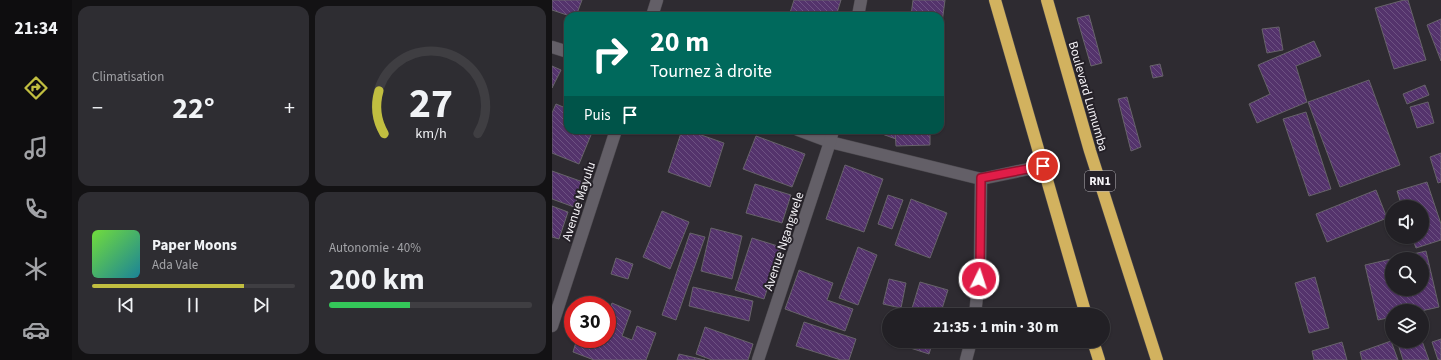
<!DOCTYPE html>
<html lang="fr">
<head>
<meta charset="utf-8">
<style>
  body { margin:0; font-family:"Source Sans 3",sans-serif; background:#2e2d32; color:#f1f3f6; height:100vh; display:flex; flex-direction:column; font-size:15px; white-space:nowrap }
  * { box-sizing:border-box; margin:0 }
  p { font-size:13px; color:#a2a3a7 }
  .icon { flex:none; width:22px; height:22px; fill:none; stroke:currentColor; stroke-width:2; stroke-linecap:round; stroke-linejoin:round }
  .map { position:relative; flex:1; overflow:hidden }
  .side { display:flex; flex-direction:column; gap:6px; padding:6px; background:#131214; width:480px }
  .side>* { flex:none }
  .guide { position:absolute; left:12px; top:12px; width:380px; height:122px; border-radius:12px; box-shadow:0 1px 3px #0004,0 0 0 1px #3f3e42; background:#00695c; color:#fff; overflow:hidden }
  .controls { position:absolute; left:833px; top:200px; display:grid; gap:8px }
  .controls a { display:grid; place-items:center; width:44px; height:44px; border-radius:50%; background:#222025; box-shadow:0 1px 3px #0004,0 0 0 1px #3f3e42; font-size:20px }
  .speed { position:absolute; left:12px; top:296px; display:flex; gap:8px; font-size:20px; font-weight:700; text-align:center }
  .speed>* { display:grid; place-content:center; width:52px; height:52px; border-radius:50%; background:#222025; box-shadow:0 1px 3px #0004,0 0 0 1px #3f3e42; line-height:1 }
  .speed .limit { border:6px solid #d22; background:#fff; color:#111 }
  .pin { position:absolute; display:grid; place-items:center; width:34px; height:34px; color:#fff; margin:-17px; border:2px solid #fff; border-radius:50%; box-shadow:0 1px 4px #0007 }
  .me { position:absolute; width:44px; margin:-22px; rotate:4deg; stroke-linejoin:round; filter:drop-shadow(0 0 3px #0008) }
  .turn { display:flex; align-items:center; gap:14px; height:84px; padding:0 20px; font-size:18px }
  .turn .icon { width:52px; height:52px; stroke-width:2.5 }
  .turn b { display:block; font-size:28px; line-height:34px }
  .then { display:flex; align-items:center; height:38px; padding:0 20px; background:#0003; gap:8px; font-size:15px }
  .big { font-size:30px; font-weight:700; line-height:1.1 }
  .side .widget { flex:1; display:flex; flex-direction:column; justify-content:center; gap:6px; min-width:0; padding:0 14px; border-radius:12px; background:#2e2d32 }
  .side .dial { align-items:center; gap:0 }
  .dial svg { height:104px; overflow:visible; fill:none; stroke:#3f3e42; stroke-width:7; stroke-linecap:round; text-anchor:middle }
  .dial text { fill:#f1f3f6; stroke:none }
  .song { display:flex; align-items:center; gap:12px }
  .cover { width:48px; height:48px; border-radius:6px; background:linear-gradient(135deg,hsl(100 70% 55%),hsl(190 70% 35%)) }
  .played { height:4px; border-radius:2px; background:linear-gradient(90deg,#c1be40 75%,#3f3e42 75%) }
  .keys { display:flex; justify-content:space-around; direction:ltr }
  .heat { display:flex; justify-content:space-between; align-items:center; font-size:22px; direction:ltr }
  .charge { height:6px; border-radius:3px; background:linear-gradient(90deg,#34c759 40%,#3f3e42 0) }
  .side .tiles { flex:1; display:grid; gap:6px; grid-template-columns:repeat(2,1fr) }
  .trip { position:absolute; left:330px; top:308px; width:228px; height:40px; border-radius:20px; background:#222025; box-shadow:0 1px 3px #0004,0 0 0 1px #3f3e42; font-weight:700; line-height:40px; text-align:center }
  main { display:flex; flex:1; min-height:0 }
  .tab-bar { display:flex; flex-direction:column; width:72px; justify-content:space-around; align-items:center; background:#0e0d0f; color:#a2a3a7 }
  .tab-bar .icon { width:28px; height:28px }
  .tab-bar .active { color:#c1be40 }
  .tab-bar b { font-size:18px; color:#f1f3f6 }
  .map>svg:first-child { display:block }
  .building { fill:url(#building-back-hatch); stroke:#67636a; fill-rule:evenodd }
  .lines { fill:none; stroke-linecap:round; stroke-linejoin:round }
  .minor-casing { stroke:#4c494e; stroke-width:13 }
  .highway-casing { stroke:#4c494e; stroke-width:13 }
  .minor { stroke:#635f67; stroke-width:12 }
  .highway { stroke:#d2b25f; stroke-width:12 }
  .route-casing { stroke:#92132f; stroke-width:10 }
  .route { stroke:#e11d48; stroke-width:7 }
  .labels { text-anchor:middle; stroke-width:4; stroke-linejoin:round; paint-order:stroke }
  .shield { fill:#252128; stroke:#b7b4b9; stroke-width:1 }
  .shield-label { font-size:12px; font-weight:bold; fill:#f5f3f7 }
  .street-label { font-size:13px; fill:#f5f3f7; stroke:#252128 }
</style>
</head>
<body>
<main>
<nav class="tab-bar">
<b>21:34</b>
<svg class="icon active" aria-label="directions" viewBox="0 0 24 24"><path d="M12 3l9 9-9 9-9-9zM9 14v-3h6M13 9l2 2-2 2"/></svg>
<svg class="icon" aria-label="music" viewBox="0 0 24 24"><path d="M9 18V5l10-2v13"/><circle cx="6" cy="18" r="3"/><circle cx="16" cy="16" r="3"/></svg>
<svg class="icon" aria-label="phone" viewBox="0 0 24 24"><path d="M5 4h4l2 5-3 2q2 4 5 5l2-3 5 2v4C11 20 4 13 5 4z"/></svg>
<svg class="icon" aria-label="climate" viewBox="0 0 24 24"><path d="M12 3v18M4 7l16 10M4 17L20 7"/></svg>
<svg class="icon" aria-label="car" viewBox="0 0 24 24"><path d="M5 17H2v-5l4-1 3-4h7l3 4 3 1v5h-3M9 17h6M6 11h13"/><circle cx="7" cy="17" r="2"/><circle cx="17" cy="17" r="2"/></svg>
</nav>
<section class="side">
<div class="tiles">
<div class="widget"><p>Climatisation</p>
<div class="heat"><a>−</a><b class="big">22°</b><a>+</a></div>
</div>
<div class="widget dial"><svg viewBox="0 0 100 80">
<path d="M14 69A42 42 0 1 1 86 69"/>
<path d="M14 69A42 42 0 0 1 10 36" stroke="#c1be40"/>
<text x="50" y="56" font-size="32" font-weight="700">27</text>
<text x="50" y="72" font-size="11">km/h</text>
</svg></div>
<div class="widget">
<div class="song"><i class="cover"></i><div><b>Paper Moons</b><p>Ada Vale</p></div></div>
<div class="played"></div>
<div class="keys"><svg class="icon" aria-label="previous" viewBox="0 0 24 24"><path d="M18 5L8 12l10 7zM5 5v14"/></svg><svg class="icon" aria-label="pause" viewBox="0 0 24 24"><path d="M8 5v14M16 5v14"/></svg><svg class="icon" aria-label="next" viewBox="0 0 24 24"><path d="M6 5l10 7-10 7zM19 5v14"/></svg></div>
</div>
<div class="widget"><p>Autonomie · 40%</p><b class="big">200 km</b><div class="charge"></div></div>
</div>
</section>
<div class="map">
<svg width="889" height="360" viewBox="0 0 889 360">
  <defs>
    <pattern id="building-back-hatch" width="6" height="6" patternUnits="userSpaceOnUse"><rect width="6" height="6" fill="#54336c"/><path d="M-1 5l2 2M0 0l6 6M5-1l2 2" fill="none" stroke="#6d5182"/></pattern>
  </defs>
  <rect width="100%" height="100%" fill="#2e2b31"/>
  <g class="building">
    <path d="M0 0H30L24 16H18L0 10Z"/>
    <path d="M242 0H289L284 16H237Z"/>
    <path d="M361 0H393L388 38V16H359Z"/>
    <path d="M852 0H856L874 60 842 69 823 8Z"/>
    <path d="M537 15 550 63 539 66 525 18Z"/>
    <path d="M889 19V61L875 25Z"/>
    <path d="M727 27 731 50 715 53 710 29Z"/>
    <path d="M762 41 769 56 744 66 755 102 705 123 697 104 718 94 706 65Z"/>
    <path d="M608 64 611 76 601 78 598 66Z"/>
    <path d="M0 66 9 70 0 88Z"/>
    <path d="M817 80 848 165 788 187 756 102Z"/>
    <path d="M873 85 877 95 855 104 851 94Z"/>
    <path d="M575 97 589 147 579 151 566 99Z"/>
    <path d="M876 102 882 123 865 128 858 107Z"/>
    <path d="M4 104 16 109V130H41L27 164 0 153V113Z"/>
    <path d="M754 112 779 189 757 196 731 119Z"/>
    <path d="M130 130H135L172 143 158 187 116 172Z"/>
    <path d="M319 130H359L355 143Z"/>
    <path d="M343 130H378V145L344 146Z"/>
    <path d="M204 136 253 154 240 187 191 169Z"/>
    <path d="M889 153V182L886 183 878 157Z"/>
    <path d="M293 165 331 179 312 232 274 219Z"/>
    <path d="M0 171 31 182 22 207 0 199Z"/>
    <path d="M875 182 889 224V240L864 248 860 237H870V207H850L845 191Z"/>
    <path d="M203 184 239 195 230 223 194 213Z"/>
    <path d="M824 190 835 218 775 242 764 214Z"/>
    <path d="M336 195 351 200 340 229 326 224Z"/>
    <path d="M359 199 395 213 378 258 343 245Z"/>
    <path d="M0 206 16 212 7 239 0 237Z"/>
    <path d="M110 211 137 222 118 269 91 257Z"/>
    <path d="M159 228 190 236 180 279 149 271Z"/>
    <path d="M138 233 153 237 124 320 110 315Z"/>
    <path d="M200 238 229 247 212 299 183 290Z"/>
    <path d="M306 247 325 255 306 305 287 298Z"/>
    <path d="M874 251 887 307 869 311H840V317L826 320 813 265ZM840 259H870V289H840Z"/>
    <path d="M64 258 81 264 76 279 59 274Z"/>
    <path d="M247 270 281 283 275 300 301 309 293 331 233 309Z"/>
    <path d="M763 277 777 328 757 333 743 283Z"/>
    <path d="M337 279 354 283 349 308 331 304Z"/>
    <path d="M368 282 396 290 388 315H358Z"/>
    <path d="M141 287 201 301 197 321 137 306Z"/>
    <path d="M60 303 79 311 70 336 80 340 85 326 104 333 94 360H42L21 352 25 339H55V316Z"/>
    <path d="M252 322 304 339 297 360H289L244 346Z"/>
    <path d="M153 327 201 344 196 360H160L144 354Z"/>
    <path d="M889 339V360H886L880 342Z"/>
    <path d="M350 341H381L377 354 349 345Z"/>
    <path d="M839 341 846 360H810L808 352Z"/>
    <path d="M855 341H870L877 360H851L846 344Z"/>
    <path d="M790 342 795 360H762L760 351Z"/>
    <path d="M127 354 153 360H125Z"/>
  </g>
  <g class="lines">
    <defs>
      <g id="minor">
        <path d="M100 16 105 0"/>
        <path d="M306 16 309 0"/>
        <path d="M0 47 16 52"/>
        <path d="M246 130 278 142 429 179"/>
        <path d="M423 315 428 267 429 179 491 166"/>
        <path d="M0 326 64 130"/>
        <path d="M206 360 278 142 281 130"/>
        <path d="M414 360 419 341"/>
      </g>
      <g id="highway">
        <path d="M443 0 534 315"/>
        <path d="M495 0 538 151 605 360"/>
        <path d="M541 341 547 360"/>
      </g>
    </defs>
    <use href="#minor" class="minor-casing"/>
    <use href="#highway" class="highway-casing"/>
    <use href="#minor" class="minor"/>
    <use href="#highway" class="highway"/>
  </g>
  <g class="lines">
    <defs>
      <path id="route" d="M427 279 428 267 429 178 491 166"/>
    </defs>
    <use href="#route" class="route-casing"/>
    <use href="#route" class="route"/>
  </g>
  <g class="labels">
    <rect class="shield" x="533" y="171" width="30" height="20" rx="3"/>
    <g class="shield-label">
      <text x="548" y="185">RN1</text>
    </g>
    <g class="street-label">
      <text transform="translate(537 96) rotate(74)" y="5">Boulevard Lumumba</text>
      <text transform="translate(26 201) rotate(-72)" y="5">Avenue Mayulu</text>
      <text transform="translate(231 241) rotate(-72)" y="5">Avenue Ngangwele</text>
    </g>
  </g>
</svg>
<div class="controls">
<a><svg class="icon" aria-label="sound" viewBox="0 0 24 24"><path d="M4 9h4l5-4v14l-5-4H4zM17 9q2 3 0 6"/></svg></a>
<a><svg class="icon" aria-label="search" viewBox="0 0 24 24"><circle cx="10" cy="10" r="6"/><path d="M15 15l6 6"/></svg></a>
<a><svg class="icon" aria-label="layers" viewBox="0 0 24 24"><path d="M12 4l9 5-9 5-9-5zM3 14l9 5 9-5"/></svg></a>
</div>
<div class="speed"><div class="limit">30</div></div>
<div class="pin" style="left:491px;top:166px;background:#d93025"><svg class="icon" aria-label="arrive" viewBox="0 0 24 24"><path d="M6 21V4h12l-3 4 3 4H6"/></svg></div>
<svg class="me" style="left:427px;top:279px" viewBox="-20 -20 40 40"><circle r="17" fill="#e11d48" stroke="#fff" stroke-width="3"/><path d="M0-11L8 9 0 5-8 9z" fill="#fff"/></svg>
<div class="trip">21:35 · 1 min · 30 m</div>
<div class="guide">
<div class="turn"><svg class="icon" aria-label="right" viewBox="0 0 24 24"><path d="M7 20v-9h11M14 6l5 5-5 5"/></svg><div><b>20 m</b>Tournez à droite</div></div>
<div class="then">Puis<svg class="icon" aria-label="arrive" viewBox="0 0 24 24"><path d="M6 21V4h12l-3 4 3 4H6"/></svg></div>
</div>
</div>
</main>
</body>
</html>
